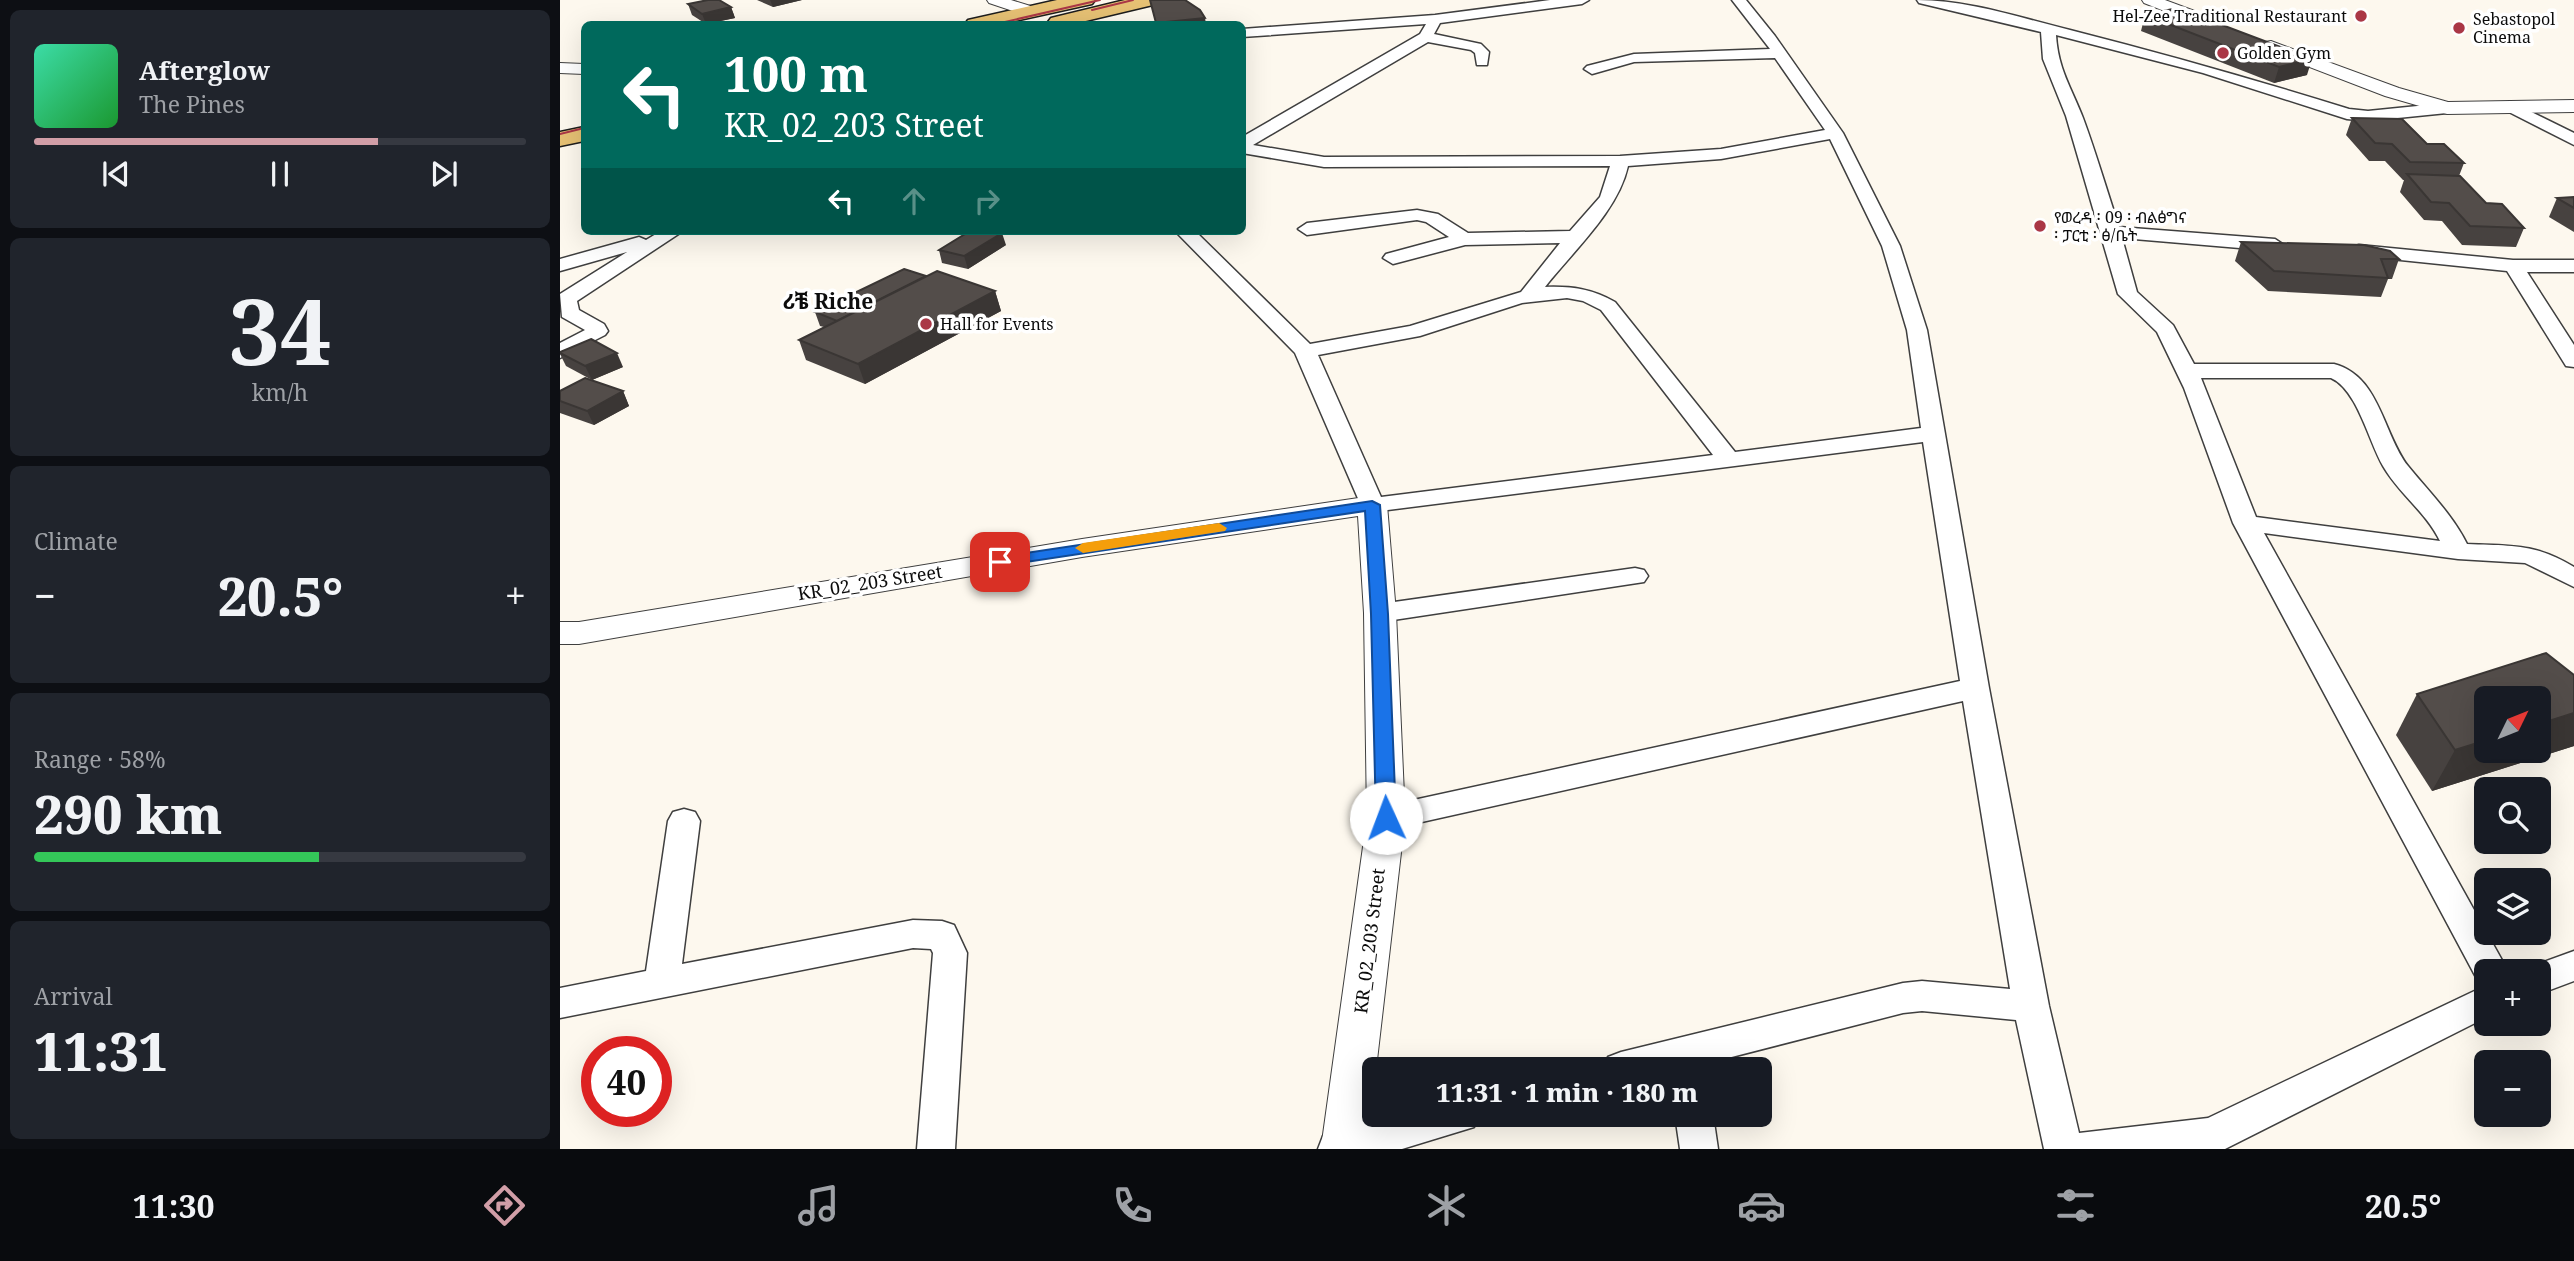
<!DOCTYPE html>
<html lang="en">
<head>
<meta charset="utf-8">
<style>
  body { margin:0; font-family:"Noto Serif","Noto Sans Ethiopic",serif; background:#20242c; color:#f1f3f6; height:100vh; display:flex; flex-direction:column; font-size:26px; white-space:nowrap }
  * { box-sizing:border-box; margin:0 }
  p { font-size:23px; color:#9ea1a6 }
  .icon { flex:none; width:38px; height:38px; fill:none; stroke:currentColor; stroke-width:2; stroke-linecap:round; stroke-linejoin:round }
  .map { position:relative; flex:1; overflow:hidden }
  .sheet { display:flex; flex-direction:column; gap:10px; padding:10px; background:#0d0f14; width:560px }
  .sheet>* { flex:none }
  .banner { position:absolute; left:21px; top:21px; width:665px; height:214px; border-radius:10px; box-shadow:0 7px 28px #0002; background:#00695c; color:#fff; overflow:hidden }
  .needle { width:46px; rotate:47deg }
  .tools { position:absolute; left:1914px; top:686px; display:grid; gap:14px }
  .tools a { display:grid; place-items:center; width:77px; height:77px; border-radius:10px; background:#171b24; box-shadow:0 7px 28px #0002; font-size:35px }
  .speed { position:absolute; left:21px; top:1036px; display:flex; gap:14px; font-size:35px; font-weight:700; text-align:center }
  .speed>* { display:grid; place-content:center; width:91px; height:91px; border-radius:50%; background:#171b24; box-shadow:0 7px 28px #0002; line-height:1 }
  .speed .limit { border:10px solid #d22; background:#fff; color:#111 }
  .pin { position:absolute; display:grid; place-items:center; width:60px; height:60px; color:#fff; margin:-30px; border-radius:14px; box-shadow:0 4px 10px #0006 }
  .me { position:absolute; width:77px; margin:-38px; rotate:358deg; stroke-linejoin:round; filter:drop-shadow(0 0 5px #0008) }
  .turn { display:flex; align-items:center; gap:24px; height:147px; padding:0 28px; font-size:32px }
  .turn .icon { width:91px; height:91px; stroke-width:2.5 }
  .turn b { display:block; font-size:49px; line-height:60px }
  .lanes { display:flex; align-items:center; height:66px; padding:0 28px; background:#0003; justify-content:center; gap:35px; direction:ltr }
  .lanes .off { opacity:.35 }
  .big { font-size:52px; font-weight:800; line-height:1.1 }
  .sheet .widget { flex:1; display:flex; flex-direction:column; justify-content:center; gap:10px; min-width:0; padding:0 24px; border-radius:10px; background:#20242c }
  .sheet .dial { align-items:center; gap:0 }
  .dial b { font-size:91px; line-height:1 }
  .song { display:flex; align-items:center; gap:21px }
  .cover { width:84px; height:84px; border-radius:10px; background:linear-gradient(135deg,hsl(160 70% 55%),hsl(130 70% 35%)) }
  .played { height:7px; border-radius:4px; background:linear-gradient(90deg,#d19ea7 70%,#363941 70%) }
  .keys { display:flex; justify-content:space-around; direction:ltr }
  .heat { display:flex; justify-content:space-between; align-items:center; font-size:38px; direction:ltr }
  .charge { height:10px; border-radius:5px; background:linear-gradient(90deg,#34c759 58%,#363941 0) }
  .trip { position:absolute; left:802px; top:1057px; width:410px; height:70px; border-radius:10px; background:#171b24; box-shadow:0 7px 28px #0002; font-weight:800; line-height:70px; text-align:center }
  .dock { display:flex; height:112px; justify-content:space-around; align-items:center; background:#090b0e; color:#9ea1a6 }
  .dock .icon { width:49px; height:49px }
  .dock .active { color:#d19ea7 }
  .dock b { font-size:32px; color:#f1f3f6 }
  main { display:flex; flex:1; min-height:0 }
  .map>svg:first-child { display:block }
  .lines { fill:none; stroke-linecap:round; stroke-linejoin:round }
  .minor-casing { stroke:#3f3f3f; stroke-width:3 }
  .tertiary-casing { stroke:#3f3f3f; stroke-width:2 }
  .primary-casing { stroke:#1d1d1d; stroke-width:3 }
  .minor { fill:#fff; fill-rule:evenodd }
  .tertiary { fill:#fff; fill-rule:evenodd }
  .primary { fill:#e6c174; fill-rule:evenodd }
  .tram { stroke:#aa3746; stroke-width:2 }
  .wall { fill:#474240 }
  .shaded-wall { fill:#3a3634 }
  .building { fill:#534d4a; stroke:#3a3634; stroke-width:2 }
  .route { fill:#1a73e8; stroke:#114b97; stroke-width:2 }
  .slow { fill:#f59e0b }
  .poi-dot { fill:#aa3746; stroke:#fff; stroke-width:2.5 }
  .labels { text-anchor:middle; stroke-width:7; stroke-linejoin:round; paint-order:stroke }
  .far-poi-label { font-size:16px; fill:#0c0c0c; stroke:#fff; text-anchor:start }
  .street-label { font-size:18px; fill:#0c0c0c; stroke:#fff }
  .far-district-label { font-size:21px; font-weight:bold; fill:#0c0c0c; stroke:#fff }
</style>
</head>
<body>
<main>
<section class="sheet">
<div class="widget">
<div class="song"><i class="cover"></i><div><b>Afterglow</b><p>The Pines</p></div></div>
<div class="played"></div>
<div class="keys"><svg class="icon" aria-label="previous" viewBox="0 0 24 24"><path d="M18 5L8 12l10 7zM5 5v14"/></svg><svg class="icon" aria-label="pause" viewBox="0 0 24 24"><path d="M8 5v14M16 5v14"/></svg><svg class="icon" aria-label="next" viewBox="0 0 24 24"><path d="M6 5l10 7-10 7zM19 5v14"/></svg></div>
</div>
<div class="widget dial"><b>34</b><p>km/h</p></div>
<div class="widget"><p>Climate</p>
<div class="heat"><a>−</a><b class="big">20.5°</b><a>+</a></div>
</div>
<div class="widget"><p>Range · 58%</p><b class="big">290 km</b><div class="charge"></div></div>
<div class="widget"><p>Arrival</p><b class="big">11:31</b></div>
</section>
<div class="map">
<svg width="2014" height="1149" viewBox="0 0 2014 1149">
  <rect width="100%" height="100%" fill="#fdf8ee"/>
  <g class="lines">
    <defs>
      <g id="minor">
        <path d="M990 0H1029L1022 4 880 23 874 34 921 44 929 52 927 65H917L915 53 911 50 868 42 693 145 764 157 1060 156 1161 149 1265 130 1215 58 1074 62 1032 74 1024 69 1027 66 1074 54 1210 49 1172 0H1186L1215 36 1283 133 1340 246 1367 330 1429 688 1489 1006 1519 1133 1648 1118 1927 985V1017L1665 1149H1484L1456 1020 1362 1011 1343 1013 1125 1069H1043L1048 1057 1061 1052 1343 983 1362 981 1450 989 1403 701 826 830 815 826 810 818 815 810 826 806 1400 681 1363 442 812 512 803 510 735 353 615 231H635L750 344 850 326 961 292 1000 243 905 245 833 264 823 258 826 254 889 237 866 222 857 220 747 235 738 229 747 223 857 210 878 214 908 233 1010 231 1040 197 1050 166 764 167 682 153V137L860 34 866 24 682 37V29L875 15ZM1270 139 1322 246 1347 330 1361 428 1175 452 1055 302C1032 289 1012 286 985 287 1014 250 1058 211 1068 166L1161 159ZM1007 298 1023 301 1041 310 1153 455 821 497 758 355 860 336 962 303Z"/>
        <path d="M1357 0C1408 0 1461 18 1510 30 1604 54 1696 80 1789 109L1808 111 1887 103 1895 108 1887 113 1808 121 1787 119 1643 73 1496 35C1498 69 1511 87 1523 118 1536 153 1547 191 1559 227L1715 239 1724 245 1715 251 1562 238 1577 292 1613 325 1634 364H1774C1820 376 1823 434 1848 466 1869 492 1892 514 1907 544 1951 546 1975 543 2014 567V587L1965 563 1898 559 1704 533 1948 971H1927V985L1918 981 1673 523 1624 388 1597 332 1558 294 1506 116 1483 59 1481 32 1359 3ZM1641 378H1771C1797 389 1809 442 1823 466 1839 494 1866 512 1880 541L1696 517Z"/>
        <path d="M1951 102 2014 133V145L1945 110 1943 107Z"/>
        <path d="M101 231H123L17 301 19 310 44 324 48 331 45 335 0 358V343L25 330 2 317 0 294 67 252 0 271V259L79 237 86 240Z"/>
        <path d="M1799 245 1953 260H2014V272H1967L2014 345V367L2006 366 1947 271 1792 255 1789 251 1792 247Z"/>
        <path d="M1075 568 1084 570 1088 576 1084 582 820 622 810 619 806 613 810 607 820 604Z"/>
        <path d="M124 809 135 812 140 821 122 964 353 920 382 921 394 925 407 953 395 1149H357L373 953 371 949 353 948 0 1018V988L86 971 108 821 113 812Z"/>
        <path d="M2014 951V981L1979 994V971H1965L1967 968Z"/>
        <path d="M836 1115H919L914 1127 842 1149H758L763 1136Z"/>
        <path d="M1115 1115H1153L1158 1149H1120Z"/>
      </g>
      <g id="tertiary">
        <path d="M427 0H451L477 8 479 12 471 17 429 3Z"/>
        <path d="M1582 0H1605L1659 20 1661 24 1659 28H1647L1584 3Z"/>
        <path d="M1711 41 1839 88 1888 102 2014 100V112L1887 114 1825 96 1705 50 1702 46 1705 42Z"/>
        <path d="M0 63 24 64V74L0 73Z"/>
        <path d="M812 496 822 499 827 505 836 613 845 818 816 1069H814L807 1149H761L807 818 804 613 798 516 522 557 19 644H0V622H19L522 539Z"/>
      </g>
      <g id="primary">
        <path d="M497 0H535L532 4 441 24H405L408 20Z"/>
        <path d="M565 0H600L597 4 513 24H489L488 22 491 18Z"/>
        <path d="M24 127V141L0 146V132Z"/>
      </g>
    </defs>
    <use href="#minor" class="minor-casing"/>
    <use href="#tertiary" class="tertiary-casing"/>
    <use href="#primary" class="primary-casing"/>
    <use href="#minor" class="minor"/>
    <use href="#tertiary" class="tertiary"/>
    <use href="#primary" class="primary"/>
    <g class="tram">
      <path d="M532 10 573 0"/>
      <path d="M436 24 540 0"/>
      <path d="M0 134 24 128"/>
    </g>
  </g>
  <g class="wall">
    <path d="M197 0H242L213 7Z"/>
    <path d="M128 4 171 7 175 18 146 24 132 15Z"/>
    <path d="M1585 15 1747 75 1714 83 1581 31Z"/>
    <path d="M1792 118 1867 144 1904 163 1899 176 1926 203 1964 228 1956 247 1902 245 1882 221 1864 220 1840 192 1844 180H1843L1825 161H1809L1786 135Z"/>
    <path d="M2014 197V232L1989 217 1997 198Z"/>
    <path d="M1681 242 1839 259 1832 279H1828L1821 297 1708 291 1675 261Z"/>
    <path d="M446 245 408 269 382 263 379 250Z"/>
    <path d="M366 276 435 291 441 311 305 384 246 360 239 340 264 327 260 326 255 312Z"/>
    <path d="M0 352 63 367 32 380 6 366 0 354Z"/>
    <path d="M0 391H63L69 406 34 425 0 413Z"/>
    <path d="M2014 675V746L1872 791 1836 735 1857 694Z"/>
  </g>
  <g class="shaded-wall">
    <path d="M210 0H242L213 7Z"/>
    <path d="M171 7 175 18 146 24 142 14Z"/>
    <path d="M645 18 646 24H597L596 23Z"/>
    <path d="M1752 59 1747 75 1714 83 1719 67Z"/>
    <path d="M442 233 446 245 408 269 404 256Z"/>
    <path d="M435 291 441 311 305 384 298 364Z"/>
    <path d="M57 353 63 367 32 380 25 366Z"/>
    <path d="M63 391 69 406 34 425 27 411Z"/>
    <path d="M2014 713V746L1872 791 1895 750 1927 740V751H1979V724Z"/>
  </g>
  <g class="building">
    <path d="M148 0H159L171 7 142 14 128 4Z"/>
    <path d="M590 0H625L640 10 645 18 596 23Z"/>
    <path d="M1617 8 1752 59 1719 67 1585 15Z"/>
    <path d="M1792 118 1842 119 1867 144H1884L1904 163 1850 162 1832 144 1815 143Z"/>
    <path d="M1847 174 1900 176 1926 203 1942 204 1964 228 1910 226 1889 203 1871 202Z"/>
    <path d="M2014 197V208L1997 198Z"/>
    <path d="M410 231H435L442 233 404 256 379 250Z"/>
    <path d="M1681 242 1804 245 1830 251 1839 259H1821L1828 278 1714 271Z"/>
    <path d="M344 269 366 276 277 321 255 312Z"/>
    <path d="M377 271 435 291 298 364 239 340Z"/>
    <path d="M31 339 57 353 25 366 0 353V352Z"/>
    <path d="M25 378 63 391 27 411 0 401V391Z"/>
    <path d="M1986 653 2014 675V713L1979 724V698H1927V740L1895 750 1857 694Z"/>
  </g>
  <path class="route" d="M812 501 820 505 828 614 836 818 833 823 826 825 819 823 816 818 811 614 805 511 440 566 432 562 440 557Z"/>
  <path class="slow" d="M659 523 667 528 665 531 523 553 515 548 523 543Z"/>
  <g class="poi-dot">
    <circle cx="1801" cy="16" r="7"/>
    <circle cx="1899" cy="28" r="7"/>
    <circle cx="1663" cy="53" r="7"/>
    <circle cx="1480" cy="226" r="7"/>
    <circle cx="366" cy="324" r="7"/>
  </g>
  <g class="labels">
    <g class="far-poi-label">
      <text x="1787" y="22" text-anchor="end">Hel-Zee Traditional Restaurant</text>
      <text x="1913" y="25">Sebastopol<tspan x="1913" dy="18">Cinema</tspan></text>
      <text x="1677" y="59">Golden Gym</text>
      <text x="1494" y="223">የወረዳ ፡ 09 ፡ ብልፅግና<tspan x="1494" dy="18">፡ ፓርቲ ፡ ፅ/ቤት</tspan></text>
      <text x="380" y="330">Hall for Events</text>
    </g>
    <g class="street-label">
      <text transform="translate(310 583) rotate(-9)" y="6">KR_02_203 Street</text>
      <text transform="translate(810 941) rotate(-83)" y="6">KR_02_203 Street</text>
    </g>
    <g class="far-district-label">
      <text x="268" y="309">ሪቼ Riche</text>
    </g>
  </g>
</svg>
<div class="tools">
<a><svg class="needle" viewBox="-14 -14 28 28"><path d="M0-13l5 13h-10z" fill="#e53935"/><path d="M0 13l5-13h-10z" fill="#9ea1a6"/></svg></a>
<a><svg class="icon" aria-label="search" viewBox="0 0 24 24"><circle cx="10" cy="10" r="6"/><path d="M15 15l6 6"/></svg></a>
<a><svg class="icon" aria-label="layers" viewBox="0 0 24 24"><path d="M12 4l9 5-9 5-9-5zM3 14l9 5 9-5"/></svg></a>
<a>+</a>
<a>−</a>
</div>
<div class="speed"><div class="limit">40</div></div>
<div class="pin" style="left:440px;top:562px;background:#d93025"><svg class="icon" aria-label="arrive" viewBox="0 0 24 24"><path d="M6 21V4h12l-3 4 3 4H6"/></svg></div>
<svg class="me" style="left:826px;top:818px" viewBox="-20 -20 40 40"><circle r="19" fill="#fff"/><path d="M0-13L10 11 0 6-10 11z" fill="#1a73e8"/></svg>
<div class="trip">11:31 · 1 min · 180 m</div>
<div class="banner">
<div class="turn"><svg class="icon" aria-label="left" viewBox="0 0 24 24"><path d="M17 20v-9H6M10 6l-5 5 5 5"/></svg><div><b>100 m</b>KR_02_203 Street</div></div>
<div class="lanes"><svg class="icon" aria-label="left" viewBox="0 0 24 24"><path d="M17 20v-9H6M10 6l-5 5 5 5"/></svg><svg class="icon off" aria-label="ahead" viewBox="0 0 24 24"><path d="M12 20V5M6 11l6-6 6 6"/></svg><svg class="icon off" aria-label="right" viewBox="0 0 24 24"><path d="M7 20v-9h11M14 6l5 5-5 5"/></svg></div>
</div>
</div>
</main>
<nav class="dock">
<b>11:30</b>
<svg class="icon active" aria-label="directions" viewBox="0 0 24 24"><path d="M12 3l9 9-9 9-9-9zM9 14v-3h6M13 9l2 2-2 2"/></svg>
<svg class="icon" aria-label="music" viewBox="0 0 24 24"><path d="M9 18V5l10-2v13"/><circle cx="6" cy="18" r="3"/><circle cx="16" cy="16" r="3"/></svg>
<svg class="icon" aria-label="phone" viewBox="0 0 24 24"><path d="M5 4h4l2 5-3 2q2 4 5 5l2-3 5 2v4C11 20 4 13 5 4z"/></svg>
<svg class="icon" aria-label="climate" viewBox="0 0 24 24"><path d="M12 3v18M4 7l16 10M4 17L20 7"/></svg>
<svg class="icon" aria-label="car" viewBox="0 0 24 24"><path d="M5 17H2v-5l4-1 3-4h7l3 4 3 1v5h-3M9 17h6M6 11h13"/><circle cx="7" cy="17" r="2"/><circle cx="17" cy="17" r="2"/></svg>
<svg class="icon" aria-label="filters" viewBox="0 0 24 24"><path d="M4 7h16M4 17h16"/><circle cx="9" cy="7" r="2"/><circle cx="15" cy="17" r="2"/></svg>
<b>20.5°</b>
</nav>
</body>
</html>
